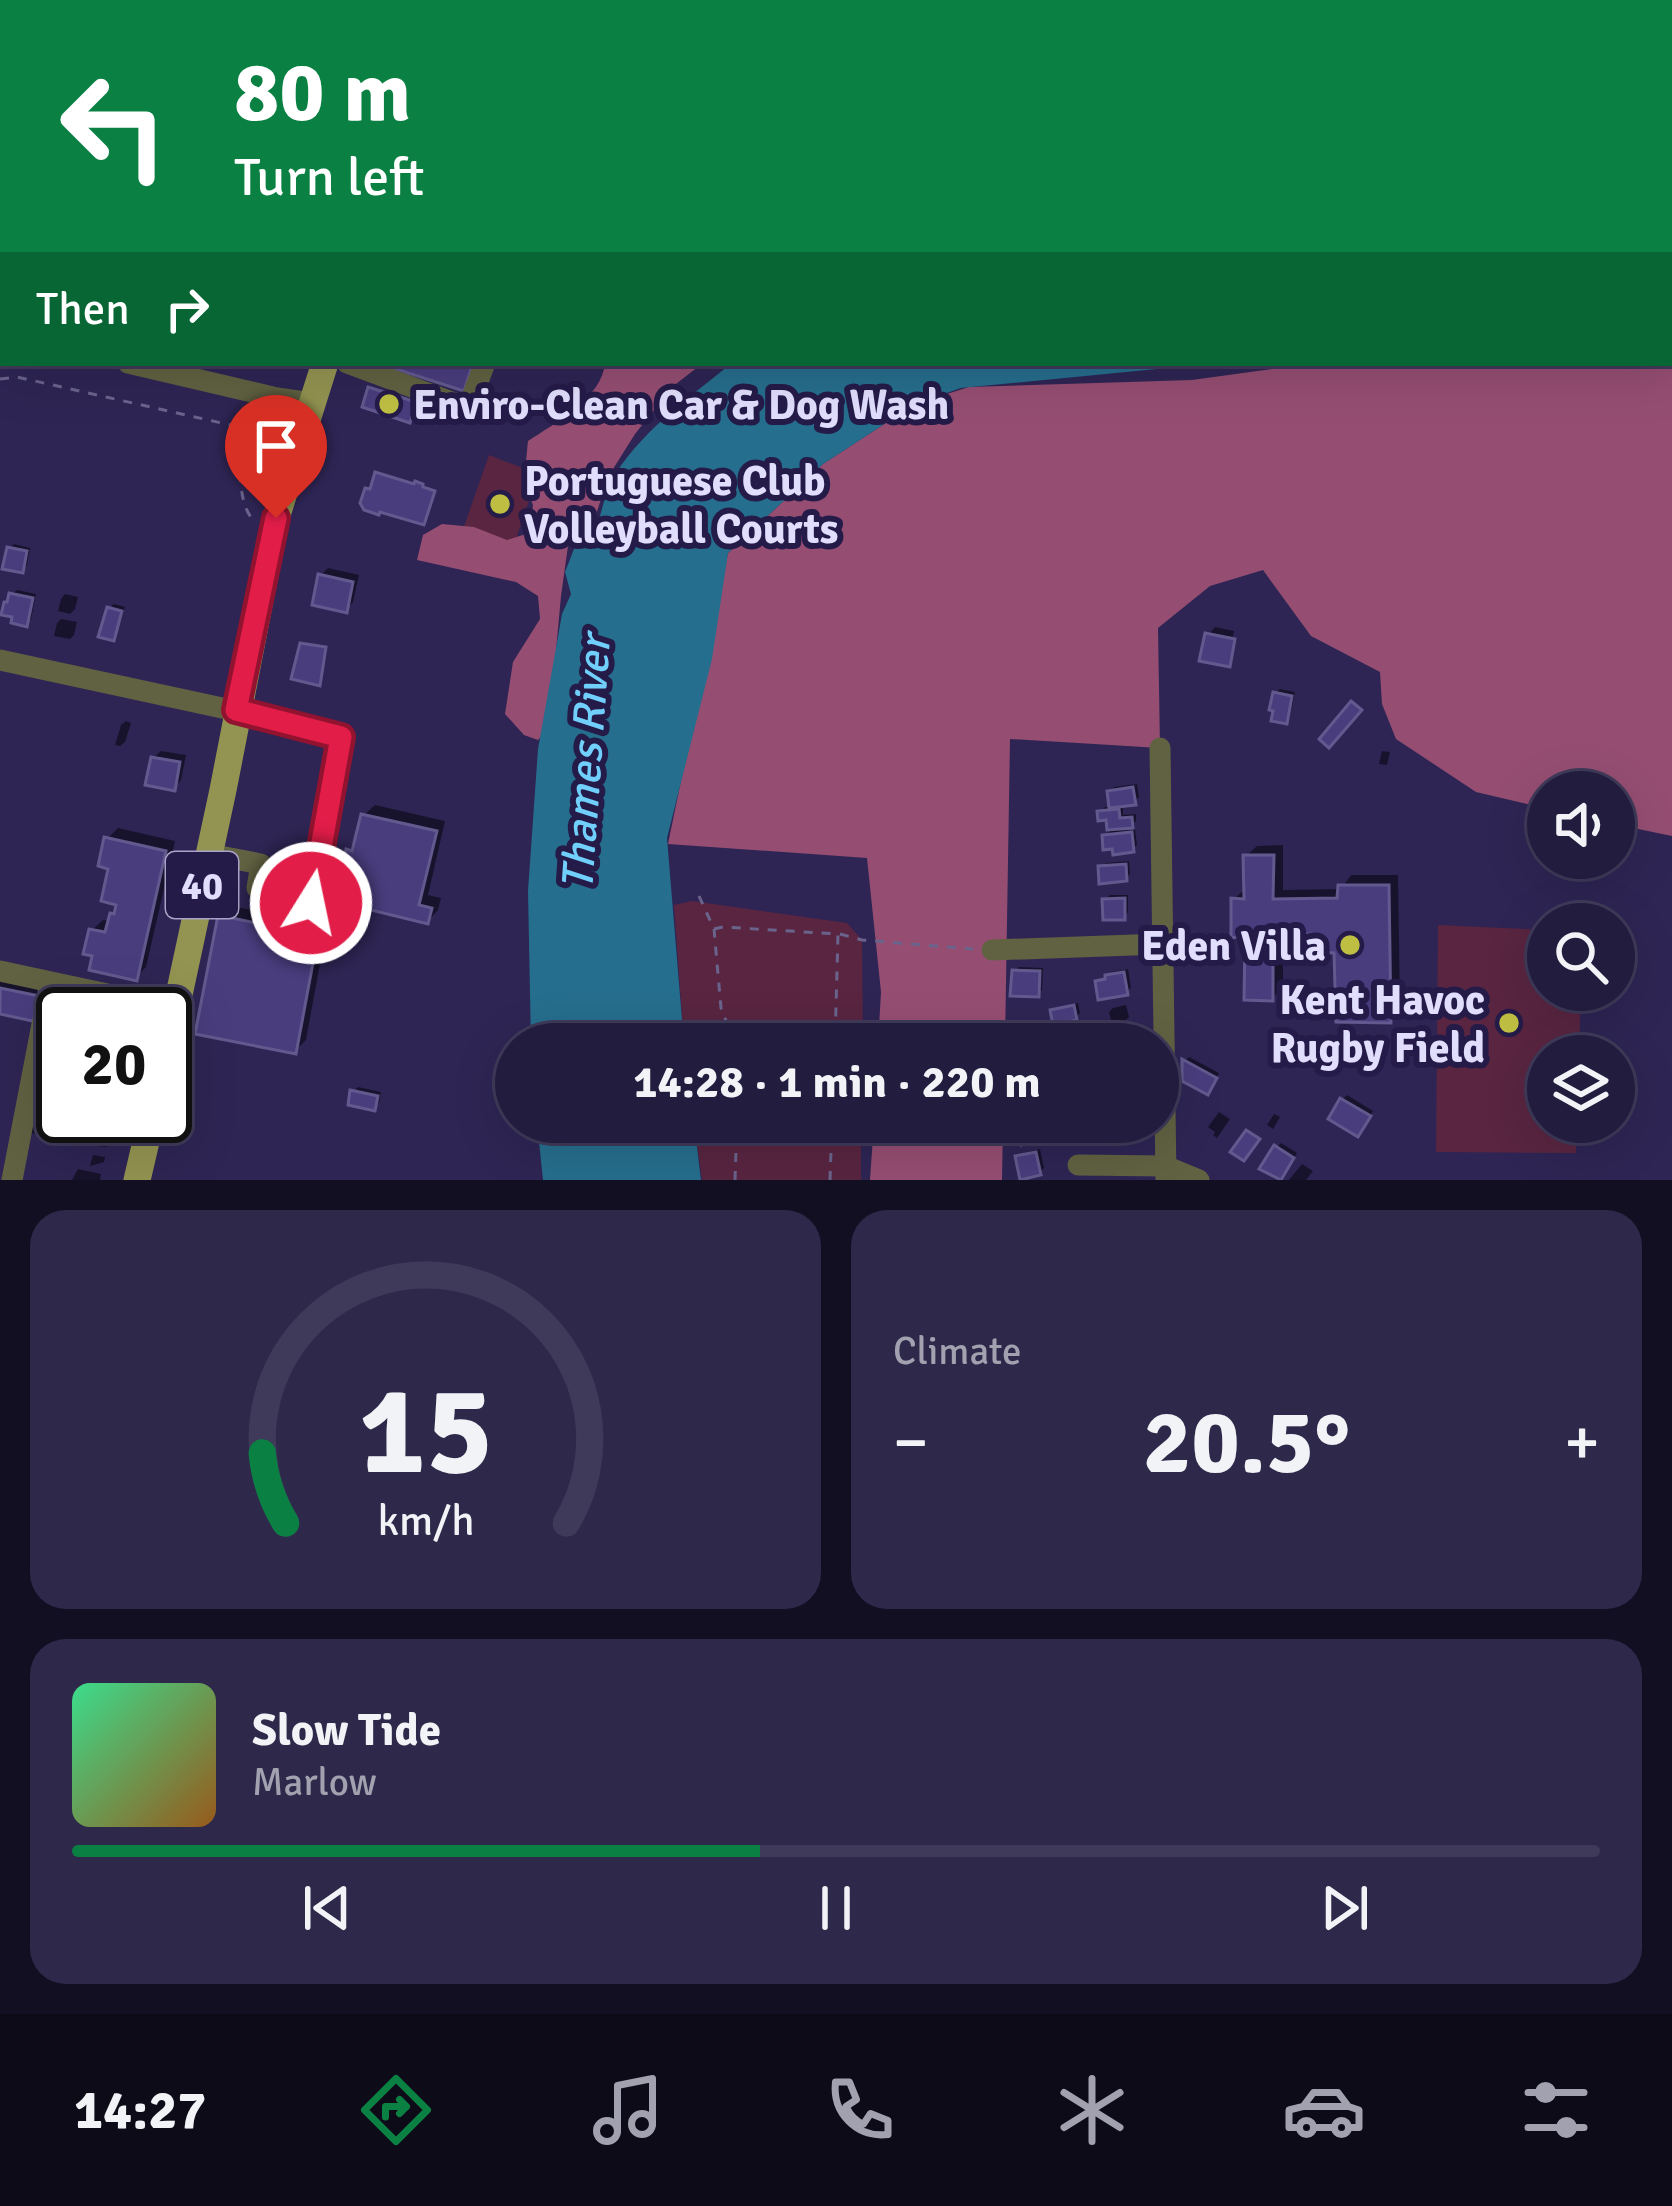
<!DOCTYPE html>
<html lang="en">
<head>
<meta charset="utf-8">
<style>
  body { margin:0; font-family:Signika,sans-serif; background:#2e294a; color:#f1f3f6; height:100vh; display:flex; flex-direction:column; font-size:45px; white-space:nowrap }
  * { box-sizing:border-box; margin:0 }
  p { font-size:39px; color:#a2a1b0 }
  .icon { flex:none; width:66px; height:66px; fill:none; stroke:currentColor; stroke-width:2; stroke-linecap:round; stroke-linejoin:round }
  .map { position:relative; height:1180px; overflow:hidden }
  .drawer { display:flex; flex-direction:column; gap:30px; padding:30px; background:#130f23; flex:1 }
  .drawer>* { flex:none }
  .top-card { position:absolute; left:0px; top:0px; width:1674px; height:366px; box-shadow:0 12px 48px #0002,0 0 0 3px #3f3a59; background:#0b8043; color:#fff; overflow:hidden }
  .buttons { position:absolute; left:1527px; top:771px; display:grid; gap:24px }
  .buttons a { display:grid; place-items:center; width:108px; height:108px; border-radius:50%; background:#221c3f; box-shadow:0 12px 48px #0002,0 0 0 3px #3f3a59; font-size:60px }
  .speed { position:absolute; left:36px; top:987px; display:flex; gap:24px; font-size:60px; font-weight:700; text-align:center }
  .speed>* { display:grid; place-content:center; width:156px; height:156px; border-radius:50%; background:#221c3f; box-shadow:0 12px 48px #0002,0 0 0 3px #3f3a59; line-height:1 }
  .speed .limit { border:6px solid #111; border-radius:18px; background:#fff; color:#111 }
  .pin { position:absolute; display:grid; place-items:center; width:102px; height:102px; color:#fff; margin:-123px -51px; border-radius:50% 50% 50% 0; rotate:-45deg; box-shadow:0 0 12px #0007 }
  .pin .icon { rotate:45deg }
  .me { position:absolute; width:132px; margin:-66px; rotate:10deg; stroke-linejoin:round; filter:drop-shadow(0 0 9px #0008) }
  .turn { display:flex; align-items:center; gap:42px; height:252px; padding:0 36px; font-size:54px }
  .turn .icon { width:156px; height:156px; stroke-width:2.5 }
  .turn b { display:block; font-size:84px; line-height:102px }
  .then { display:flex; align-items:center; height:114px; padding:0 36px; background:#0003; gap:24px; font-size:45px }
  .big { font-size:90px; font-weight:700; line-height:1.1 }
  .drawer .widget { flex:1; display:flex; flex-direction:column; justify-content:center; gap:18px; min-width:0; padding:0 42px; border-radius:36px; background:#2e294a }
  .drawer .dial { align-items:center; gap:0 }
  .dial svg { height:312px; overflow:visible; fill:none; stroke:#3f3a59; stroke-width:7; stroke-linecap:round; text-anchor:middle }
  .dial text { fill:#f1f3f6; stroke:none }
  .song { display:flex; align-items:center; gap:36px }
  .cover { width:144px; height:144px; border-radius:18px; background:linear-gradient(135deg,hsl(150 70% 55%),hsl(30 70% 35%)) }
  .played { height:12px; border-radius:6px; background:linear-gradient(90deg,#0b8043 45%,#3f3a59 45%) }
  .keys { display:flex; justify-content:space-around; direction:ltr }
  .heat { display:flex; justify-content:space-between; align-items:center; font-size:66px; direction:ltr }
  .drawer .tiles { flex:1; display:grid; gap:30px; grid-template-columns:1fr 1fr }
  .widget:last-child { grid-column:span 2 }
  .trip { position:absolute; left:495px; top:1023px; width:684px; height:120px; border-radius:60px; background:#221c3f; box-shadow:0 12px 48px #0002,0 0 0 3px #3f3a59; font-weight:700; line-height:120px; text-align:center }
  .tab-bar { display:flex; height:192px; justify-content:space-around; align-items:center; background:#0e0b19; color:#a2a1b0 }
  .tab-bar .icon { width:84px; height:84px }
  .tab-bar .on { color:#0b8043 }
  .tab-bar b { font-size:54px; color:#f1f3f6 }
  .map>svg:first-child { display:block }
  .green { fill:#592541 }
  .forest { fill:#954e72 }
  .water { fill:#266e8d }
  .shadow { fill:#0007 }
  .building { fill:#4a3d7e; stroke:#625a8e; stroke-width:3 }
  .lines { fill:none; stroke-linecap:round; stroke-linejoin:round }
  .path { stroke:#6a648d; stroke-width:3; stroke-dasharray:9 9; stroke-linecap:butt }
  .minor { stroke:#616242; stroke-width:21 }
  .major { stroke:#939451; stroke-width:27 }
  .route-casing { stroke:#92132f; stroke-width:30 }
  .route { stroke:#e11d48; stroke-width:21 }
  .poi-dot { fill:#bebf42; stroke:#251b49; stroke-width:4.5 }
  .labels { text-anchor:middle; stroke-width:12; stroke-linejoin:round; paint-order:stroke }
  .shield { fill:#251b49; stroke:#a9a4c7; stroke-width:3 }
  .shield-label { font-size:39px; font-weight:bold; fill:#e1defd }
  .poi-label { font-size:42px; font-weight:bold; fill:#e1defd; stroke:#251b49; text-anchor:start }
  .water-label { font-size:45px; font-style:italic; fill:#71d0fb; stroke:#251b49 }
</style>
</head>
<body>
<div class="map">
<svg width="1672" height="1180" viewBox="0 0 1672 1180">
  <rect width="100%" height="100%" fill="#2e2554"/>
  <g class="green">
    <path d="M489 455 538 474 511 554 461 535Z"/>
    <path d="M692 901 847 923 862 940 863 1044H684L674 905Z"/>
    <path d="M1438 925 1548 930V990H1581L1579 1056H1548V1122H1577L1576 1153 1436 1152Z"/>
    <path d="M694 1122H861V1180H702Z"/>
  </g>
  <g class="forest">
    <path d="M1672 158V836L1614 824V792H1548V809L1476 792 1396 739 1382 704 1380 672 1311 636 1263 570 1210 586 1158 628 1160 748 1010 739 1005 1044H878L881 992 867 858 668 844 728 553 823 464 915 404 969 387 1192 380 1315 363H1671Z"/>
    <path d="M605 363H703L672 387 635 434 608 477 595 518 568 546 561 596 549 727 538 740 524 735 505 714 513 662 540 619 538 596 516 582 417 560 423 535 442 524 474 527 507 540 529 533 533 505 524 481 528 441C555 423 602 398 605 363Z"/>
    <path d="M874 1122H1003L1002 1180H870Z"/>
  </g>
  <g class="water">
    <path d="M732 363H1218L961 388 915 404 823 464 728 553 712 659 667 838 684 1044H531L528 891 538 749 562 614 571 594 565 572 576 544 594 536C600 519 604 497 611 482 635 436 692 395 732 363Z"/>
    <path d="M537 1122H694L701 1180H543Z"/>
  </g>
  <g class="shadow">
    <path d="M209 0H272L271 3H208Z"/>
    <path d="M536 0H581V3H535Z"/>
    <path d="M14 544 30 548 27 565 22 570 9 549Z"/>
    <path d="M328 568 359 575 353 602 346 610 321 575Z"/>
    <path d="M17 590 36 594 31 619 26 623 12 594Z"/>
    <path d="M65 594 78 597 75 609 70 614 58 611 61 599Z"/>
    <path d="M114 604 125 607 117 633 113 638 109 608Z"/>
    <path d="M61 619 77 622 74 635 70 639 54 636 57 623Z"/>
    <path d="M1215 627 1234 631 1228 659H1233L1229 663 1208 635Z"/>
    <path d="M1280 689 1295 692 1290 716 1286 721 1276 693Z"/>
    <path d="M126 721 131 723 125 742 120 746 115 745 121 725Z"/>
    <path d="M161 751 186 755 181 780 174 788 153 758Z"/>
    <path d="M1382 751 1390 752 1387 765 1379 764Z"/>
    <path d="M1137 784 1139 797 1134 802 1123 803V815L1136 814V821L1127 830 1135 829 1137 845 1132 849 1105 837 1110 831 1109 817 1100 812 1105 807H1112L1110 792 1114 787Z"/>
    <path d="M375 805 445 821 428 895 441 898 438 910 428 921 353 872 349 851 358 841 364 815Z"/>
    <path d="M118 828 175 841 146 967 136 977 92 930 103 920 111 921 118 909 107 839Z"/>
    <path d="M1283 845V890L1341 889 1351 875H1398L1400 1009 1390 1020 1337 950 1314 931H1283V987L1272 998 1234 899 1245 889 1246 856 1257 846Z"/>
    <path d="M1129 861 1130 874 1126 878 1101 867 1106 863Z"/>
    <path d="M1110 895H1128V912L1124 917 1105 900Z"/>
    <path d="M232 906 327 926 306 1040 295 1051 221 917Z"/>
    <path d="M1019 967 1043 968 1042 990 1037 994 1015 972Z"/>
    <path d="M1128 969 1131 988 1126 992 1098 982 1112 972Z"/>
    <path d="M0 980 49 990 44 1011H0Z"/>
    <path d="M1078 1003 1080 1013 1076 1017 1054 1011 1058 1007Z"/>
    <path d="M1126 1005 1129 1017 1124 1022 1112 1024 1109 1012 1113 1008Z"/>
    <path d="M1123 1033 1126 1044H1086L1091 1039Z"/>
    <path d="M1189 1057 1219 1073 1212 1087 1185 1079V1061Z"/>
    <path d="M358 1087 381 1092 379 1103 374 1107 353 1092Z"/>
    <path d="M1347 1095 1373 1111 1362 1129 1342 1100Z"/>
    <path d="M40 1103 50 1106 43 1131 39 1135 28 1132 35 1107Z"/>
    <path d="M60 1108 63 1109V1116H75L70 1125 54 1123 56 1113Z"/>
    <path d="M1219 1112 1230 1119 1217 1138 1213 1135 1215 1132 1208 1127Z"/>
    <path d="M1274 1114 1280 1117 1273 1129 1267 1125Z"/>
    <path d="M90 1116H121L116 1121Z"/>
    <path d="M1073 1122 1074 1127 1070 1131 1056 1136 1053 1122Z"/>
    <path d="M1087 1122H1108V1124L1103 1129 1088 1131Z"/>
    <path d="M1118 1122H1136L1137 1125 1132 1130 1118 1131Z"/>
    <path d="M98 1126 113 1129 111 1143 106 1147 91 1145 94 1131Z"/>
    <path d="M1281 1143 1297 1153 1283 1174 1277 1147Z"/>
    <path d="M1040 1149 1044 1168 1040 1172 1019 1157 1023 1153Z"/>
    <path d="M93 1155 105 1157 104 1162 90 1166Z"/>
    <path d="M1302 1164 1313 1171 1306 1180H1289Z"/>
    <path d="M78 1169 101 1174 100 1180H72Z"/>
  </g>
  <g class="building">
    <path d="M377 363H473L464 391Z"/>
    <path d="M368 387 416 402 410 423 362 407Z"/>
    <path d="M375 472 414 484 415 481 423 484V487L435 491 424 525 380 512 379 515 364 510 360 503 365 488 370 489Z"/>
    <path d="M7 547 27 551 23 573 2 569Z"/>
    <path d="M318 574 353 582 347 613 312 605Z"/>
    <path d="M9 593 33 598 27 627 11 623 12 617 1 615 4 602H7Z"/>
    <path d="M107 607 122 611 114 641 98 637Z"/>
    <path d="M1205 633 1235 639 1230 667 1199 661Z"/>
    <path d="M300 643 326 647 320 686 291 679Z"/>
    <path d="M1273 692 1292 696 1287 724 1271 721 1273 711 1269 710Z"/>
    <path d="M1351 701 1362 710 1329 748 1319 739Z"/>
    <path d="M151 757 180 762 175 791 145 785Z"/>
    <path d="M1133 787 1136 805 1109 808 1107 791Z"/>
    <path d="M1119 809 1120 818 1132 817 1133 828 1107 830 1106 820 1098 821 1097 811Z"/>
    <path d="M361 814 437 831 419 905 432 908 428 924 342 903 349 874 340 872 346 849 352 851Z"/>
    <path d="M1132 832 1134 852 1113 855 1112 849 1103 850 1102 835Z"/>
    <path d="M104 837 166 851 137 981 89 970 92 956 83 954 89 929 105 932 110 913 114 914 116 905 101 901 108 869 98 866Z"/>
    <path d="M1243 855H1274L1273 899 1337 898 1338 885H1389L1391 1023 1336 1022 1334 953 1310 952 1311 934 1273 935V1001L1244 1000 1245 936 1231 938V898L1244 899Z"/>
    <path d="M1126 864 1127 881 1099 884 1098 866Z"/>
    <path d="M1125 898V920H1103L1102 899Z"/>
    <path d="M218 915 318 936 296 1054 195 1034Z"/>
    <path d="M1012 970 1040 971 1039 997 1010 996Z"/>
    <path d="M1124 972 1128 995 1098 1000 1095 981 1105 979V975Z"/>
    <path d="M0 988 44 997 37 1022 0 1014Z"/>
    <path d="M1074 1005 1077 1020 1053 1025 1050 1010Z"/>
    <path d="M1182 1059 1217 1078 1208 1095 1182 1081Z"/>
    <path d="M350 1090 378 1096 375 1111 348 1105Z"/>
    <path d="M1340 1098 1371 1116 1358 1137 1328 1119Z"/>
    <path d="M1014 1122H1027L1034 1128 1021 1145 1006 1133Z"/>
    <path d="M1246 1130 1260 1139 1244 1161 1230 1152Z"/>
    <path d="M1274 1145 1294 1158 1281 1180 1259 1169Z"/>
    <path d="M1036 1152 1041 1175 1020 1180 1015 1156Z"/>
  </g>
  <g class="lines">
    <g class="path">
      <path d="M0 379 17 377 235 426C245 456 233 498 254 521"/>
      <path d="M236 425 258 410"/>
      <path d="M699 896 714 929 721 1008 735 1044"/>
      <path d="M714 929 723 927 838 934 835 1044"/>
      <path d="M840 934 862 940 973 949"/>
      <path d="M735 1180 737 1122"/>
      <path d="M830 1180 832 1122"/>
    </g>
    <g class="minor">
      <path d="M706 0 719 3"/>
      <path d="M795 3 796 0"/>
      <path d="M0 333 3 334"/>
      <path d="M128 363 277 398 312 403"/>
      <path d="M347 363 468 408 485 363"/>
      <path d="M0 660 236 711 341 737 311 903 257 888 261 864 209 854"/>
      <path d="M1160 748 1166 1180"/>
      <path d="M992 950 1161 944"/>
      <path d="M0 971 177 1009"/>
      <path d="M1078 1165 1165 1166 1199 1180"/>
      <path d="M12 1180 50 983"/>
    </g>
    <g class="major">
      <path d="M443 3 444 0"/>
      <path d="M165 1060 223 790 276 518 325 363"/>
      <path d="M137 1180 152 1116"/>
    </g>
  </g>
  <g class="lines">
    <defs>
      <path id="route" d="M276 518 236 710 341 737 311 903"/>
    </defs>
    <use href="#route" class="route-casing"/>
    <use href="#route" class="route"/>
  </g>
  <g class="poi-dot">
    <circle cx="389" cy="404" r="12"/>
    <circle cx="500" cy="504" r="12"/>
    <circle cx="1350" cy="945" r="12"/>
    <circle cx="1509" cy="1023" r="12"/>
  </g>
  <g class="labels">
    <rect class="shield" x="166" y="852" width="72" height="66" rx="9"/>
    <g class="shield-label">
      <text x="202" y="899">40</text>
    </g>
    <g class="poi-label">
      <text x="413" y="419">Enviro-Clean Car &amp; Dog Wash</text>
      <text x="524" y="495">Portuguese Club<tspan x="524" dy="48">Volleyball Courts</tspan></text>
      <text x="1326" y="960" text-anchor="end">Eden Villa</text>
      <text x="1485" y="1014" text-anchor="end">Kent Havoc<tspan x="1485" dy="48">Rugby Field</tspan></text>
    </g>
    <g class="water-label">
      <text transform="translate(585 763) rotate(-86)" y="16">Thames River</text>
    </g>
  </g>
</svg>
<div class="buttons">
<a><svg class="icon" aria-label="sound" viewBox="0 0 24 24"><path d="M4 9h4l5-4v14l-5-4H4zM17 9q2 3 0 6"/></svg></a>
<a><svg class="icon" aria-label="search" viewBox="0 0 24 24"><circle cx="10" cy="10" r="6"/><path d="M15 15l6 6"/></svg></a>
<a><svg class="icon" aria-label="layers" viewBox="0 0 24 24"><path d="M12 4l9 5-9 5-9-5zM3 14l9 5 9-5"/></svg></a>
</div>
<div class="speed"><div class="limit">20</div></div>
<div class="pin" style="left:276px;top:518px;background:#d93025"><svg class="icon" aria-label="arrive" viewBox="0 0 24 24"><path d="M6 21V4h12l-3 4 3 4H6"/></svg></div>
<svg class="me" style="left:311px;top:903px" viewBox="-20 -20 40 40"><circle r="17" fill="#e11d48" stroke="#fff" stroke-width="3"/><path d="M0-11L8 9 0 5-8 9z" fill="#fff"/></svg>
<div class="trip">14:28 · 1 min · 220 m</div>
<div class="top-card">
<div class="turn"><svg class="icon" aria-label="left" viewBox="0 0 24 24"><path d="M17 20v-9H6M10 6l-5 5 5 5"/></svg><div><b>80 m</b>Turn left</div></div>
<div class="then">Then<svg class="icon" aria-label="right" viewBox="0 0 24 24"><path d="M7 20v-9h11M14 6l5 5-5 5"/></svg></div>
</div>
</div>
<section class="drawer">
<div class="tiles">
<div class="widget dial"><svg viewBox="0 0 100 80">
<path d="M14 69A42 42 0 1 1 86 69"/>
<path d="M14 69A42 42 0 0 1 8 51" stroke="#0b8043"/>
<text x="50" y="56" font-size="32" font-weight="700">15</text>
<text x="50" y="72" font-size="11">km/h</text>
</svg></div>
<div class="widget"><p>Climate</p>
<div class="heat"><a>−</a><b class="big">20.5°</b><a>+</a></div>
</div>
<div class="widget">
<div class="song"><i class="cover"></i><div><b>Slow Tide</b><p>Marlow</p></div></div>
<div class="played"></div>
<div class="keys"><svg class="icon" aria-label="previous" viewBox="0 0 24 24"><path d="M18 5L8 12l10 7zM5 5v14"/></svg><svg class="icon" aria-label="pause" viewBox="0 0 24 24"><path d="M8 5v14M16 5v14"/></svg><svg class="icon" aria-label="next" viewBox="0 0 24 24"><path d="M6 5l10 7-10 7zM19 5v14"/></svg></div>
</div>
</div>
</section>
<nav class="tab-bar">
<b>14:27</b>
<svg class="icon on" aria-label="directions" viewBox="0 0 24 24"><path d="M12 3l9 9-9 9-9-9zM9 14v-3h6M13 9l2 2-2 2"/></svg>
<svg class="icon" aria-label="music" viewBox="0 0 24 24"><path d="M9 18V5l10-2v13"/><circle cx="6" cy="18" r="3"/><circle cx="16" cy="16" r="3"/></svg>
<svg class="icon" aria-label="phone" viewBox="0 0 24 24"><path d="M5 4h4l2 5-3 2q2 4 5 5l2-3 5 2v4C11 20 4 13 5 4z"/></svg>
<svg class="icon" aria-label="climate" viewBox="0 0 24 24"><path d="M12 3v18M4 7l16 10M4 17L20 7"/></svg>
<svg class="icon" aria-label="car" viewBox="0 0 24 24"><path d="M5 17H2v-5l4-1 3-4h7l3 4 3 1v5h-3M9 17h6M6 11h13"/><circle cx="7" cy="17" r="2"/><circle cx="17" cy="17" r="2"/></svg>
<svg class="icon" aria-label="filters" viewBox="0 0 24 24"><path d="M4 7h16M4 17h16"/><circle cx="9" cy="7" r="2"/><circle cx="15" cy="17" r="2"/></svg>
</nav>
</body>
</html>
